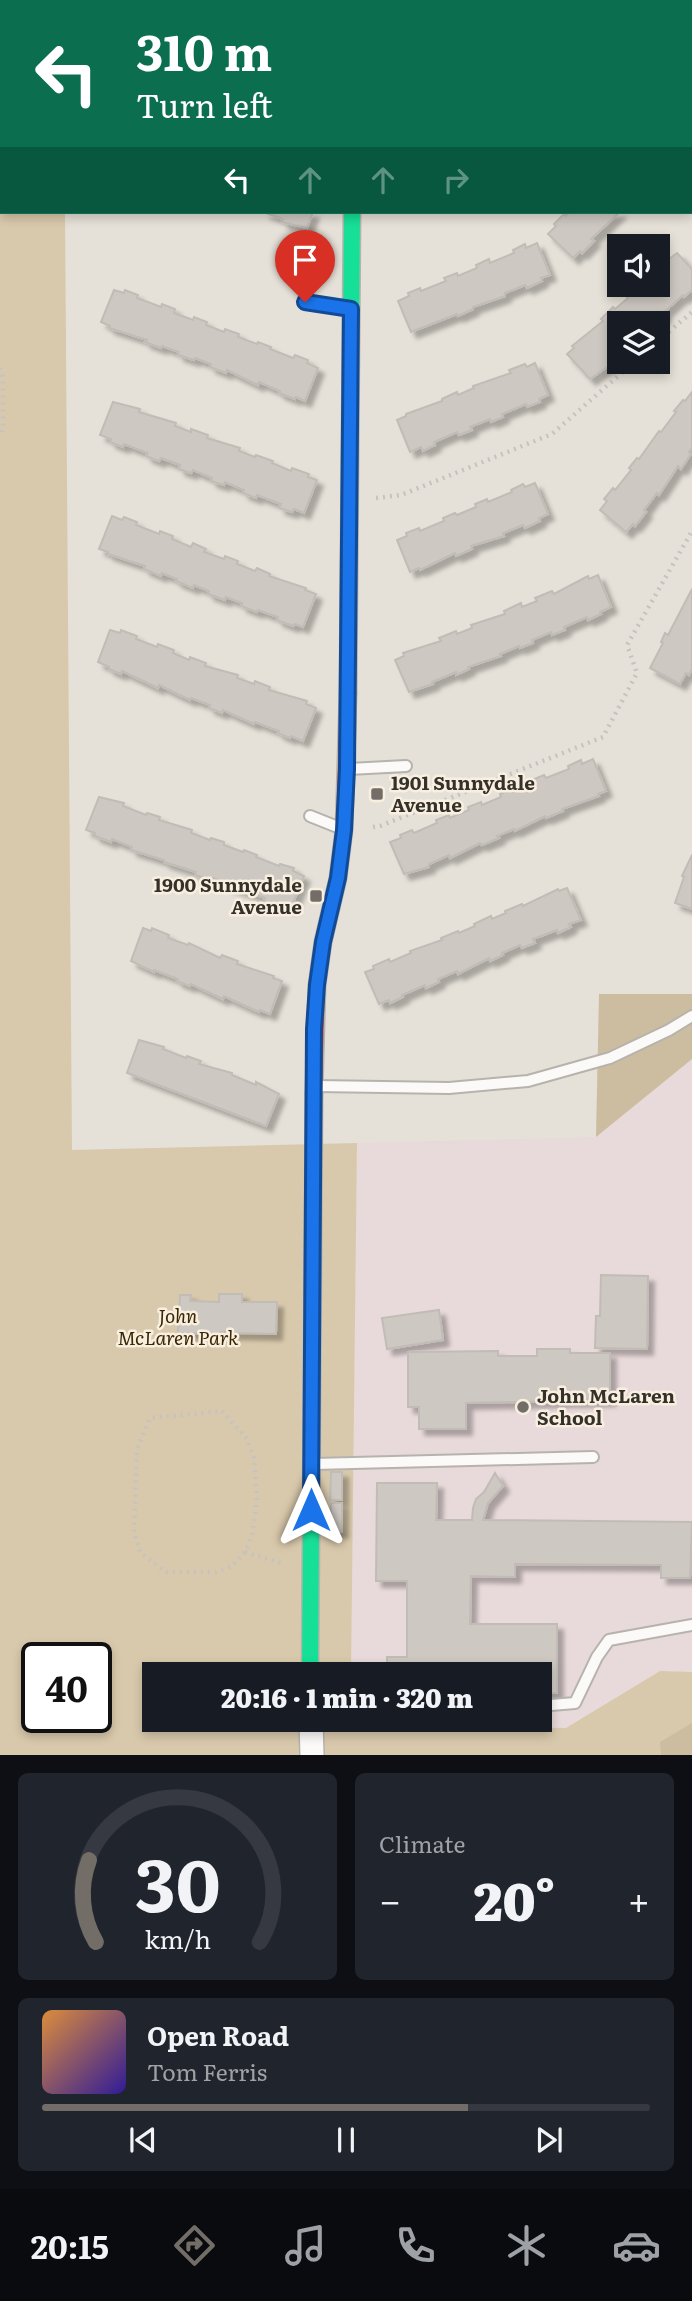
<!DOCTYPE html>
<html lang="en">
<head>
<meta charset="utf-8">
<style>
  body { margin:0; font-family:Literata,serif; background:#20242c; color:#f1f3f6; height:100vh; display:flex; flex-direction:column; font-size:26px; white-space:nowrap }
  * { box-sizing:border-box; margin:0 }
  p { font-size:23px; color:#9ea1a6 }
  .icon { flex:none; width:38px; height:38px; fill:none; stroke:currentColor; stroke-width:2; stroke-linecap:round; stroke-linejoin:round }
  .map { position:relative; height:1755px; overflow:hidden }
  .drawer { display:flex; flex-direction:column; gap:18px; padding:18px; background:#0d0f14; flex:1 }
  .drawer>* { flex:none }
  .top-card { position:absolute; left:0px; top:0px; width:693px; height:214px; box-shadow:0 4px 10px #0003; background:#0b6e4f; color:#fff; overflow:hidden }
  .buttons { position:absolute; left:607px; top:234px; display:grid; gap:14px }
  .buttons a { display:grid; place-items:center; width:63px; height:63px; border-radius:0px; background:#171b24; box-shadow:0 4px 10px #0003; font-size:35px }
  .speed { position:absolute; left:21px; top:1642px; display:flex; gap:14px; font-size:35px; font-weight:700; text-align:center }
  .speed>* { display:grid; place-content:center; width:91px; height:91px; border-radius:50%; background:#171b24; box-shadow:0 4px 10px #0003; line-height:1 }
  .speed .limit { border:4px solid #111; border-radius:10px; background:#fff; color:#111 }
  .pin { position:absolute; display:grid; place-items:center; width:60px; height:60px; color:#fff; margin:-72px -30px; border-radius:50% 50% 50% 0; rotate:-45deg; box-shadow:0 0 7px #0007 }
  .pin .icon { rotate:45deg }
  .me { position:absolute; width:77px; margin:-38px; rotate:0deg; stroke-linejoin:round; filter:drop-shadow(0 0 5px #0008) }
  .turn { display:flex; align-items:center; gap:24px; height:147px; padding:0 21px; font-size:32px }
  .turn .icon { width:91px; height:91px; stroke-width:2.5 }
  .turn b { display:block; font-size:49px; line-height:60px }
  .lanes { display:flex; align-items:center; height:66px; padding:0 21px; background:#0003; justify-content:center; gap:35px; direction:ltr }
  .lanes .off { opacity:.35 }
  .big { font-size:52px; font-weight:800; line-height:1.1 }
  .drawer .card { flex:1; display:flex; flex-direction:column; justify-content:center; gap:10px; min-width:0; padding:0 24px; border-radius:10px; background:#20242c }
  .drawer .dial { align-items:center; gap:0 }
  .dial svg { height:182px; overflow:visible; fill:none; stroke:#363941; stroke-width:7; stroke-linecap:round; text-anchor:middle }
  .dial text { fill:#f1f3f6; stroke:none }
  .song { display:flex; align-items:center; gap:21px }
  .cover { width:84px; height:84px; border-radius:10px; background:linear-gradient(135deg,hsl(30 70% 55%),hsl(250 70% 35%)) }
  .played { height:7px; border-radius:4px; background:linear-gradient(90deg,#726e67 70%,#363941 70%) }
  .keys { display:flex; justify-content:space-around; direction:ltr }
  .heat { display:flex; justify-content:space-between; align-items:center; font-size:38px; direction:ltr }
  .drawer .tiles { flex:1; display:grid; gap:18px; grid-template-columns:1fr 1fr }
  .card:last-child { grid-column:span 2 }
  .trip { position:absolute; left:142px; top:1662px; width:410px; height:70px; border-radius:0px; background:#171b24; box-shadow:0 4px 10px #0003; font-weight:800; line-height:70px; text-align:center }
  .tabs { display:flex; height:112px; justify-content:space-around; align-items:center; background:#090b0e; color:#9ea1a6 }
  .tabs .icon { width:49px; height:49px }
  .tabs .current { color:#726e67 }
  .tabs b { font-size:32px; color:#f1f3f6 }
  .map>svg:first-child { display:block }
  .education { fill:#e8d9da }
  .green { fill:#d9c9ac; fill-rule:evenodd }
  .forest { fill:#cdbda0 }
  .building { fill:#cdc8c1; stroke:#c1bcb6; stroke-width:2; filter:url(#shadow) }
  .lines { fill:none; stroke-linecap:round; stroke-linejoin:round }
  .lane-casing { stroke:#b6b3ac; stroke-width:14 }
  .street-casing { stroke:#b6b3ac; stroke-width:26 }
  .fast-casing { stroke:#b6b3ac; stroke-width:19 }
  .jam-casing { stroke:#b6b3ac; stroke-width:19 }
  .path { stroke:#c5c3c1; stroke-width:4.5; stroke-dasharray:2 5; stroke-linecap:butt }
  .lane { stroke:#fbfaf9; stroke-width:10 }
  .street { stroke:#fbfaf9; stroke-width:23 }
  .fast { stroke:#16e098; stroke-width:16 }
  .jam { stroke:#f24e42; stroke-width:16 }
  .route-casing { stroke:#114b97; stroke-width:18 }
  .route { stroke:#1a73e8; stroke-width:12 }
  .poi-dot { fill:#726e67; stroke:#f9efe0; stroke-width:2.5 }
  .labels { text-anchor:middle; stroke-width:5; stroke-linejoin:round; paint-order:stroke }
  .poi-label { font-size:19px; font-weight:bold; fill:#34302a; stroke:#f9efe0; text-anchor:start }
  .park-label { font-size:19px; font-style:italic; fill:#392700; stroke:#f9efe0 }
</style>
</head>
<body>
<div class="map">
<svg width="692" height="1755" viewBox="0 0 692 1755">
  <defs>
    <filter id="shadow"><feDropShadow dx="6" dy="6" stdDeviation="2" flood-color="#0004"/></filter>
  </defs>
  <rect width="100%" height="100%" fill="#e5e1d8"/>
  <path class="education" d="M599 994H692V1672L660 1671 566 1728 350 1725V1720H539V1675H351L357 1143 596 1137Z"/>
  <path class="green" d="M0 0H63L2 2V212H65L72 1150 357 1143 351 1675H154V1720H350L351 1725 566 1728 660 1671 692 1672V1755H0ZM37 1657H96V1717H37Z"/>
  <g class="forest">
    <path d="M599 994H692V1059L596 1137Z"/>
    <path d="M692 1723V1755H661L660 1742Z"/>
  </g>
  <g class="building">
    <path d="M263 212H313L307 228 282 222 283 219Z"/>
    <path d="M569 212H620L591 239 594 241 582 253 580 251 573 258 548 234 556 226 554 224 564 214 566 216Z"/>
    <path d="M537 243 550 275 541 278 542 281 527 288 525 285 505 293V296L473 307V309L458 316 457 314 411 332 398 301 409 296 408 293 420 288 421 291 446 281 444 278 457 273 458 276 477 268 476 265 489 259 490 263 514 253 513 250 525 244 526 248Z"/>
    <path d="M677 253 692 269V290L684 297 683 295 663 313 665 315 655 324 653 322 651 324H620V352L608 362 610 365 590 379 567 354 574 348 572 346 603 321 601 319 613 307 615 309 628 298 626 296 638 285H658V267Z"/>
    <path d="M114 290 124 293 125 290 138 295 137 298 161 307 162 304 175 309 174 313 193 320 194 317 207 322 206 325 224 332 225 329 239 334 238 337 257 344 258 342 271 347 270 349 293 358 295 355 308 360 307 363 318 368 305 401 296 397 295 399 279 393 280 391 259 382 258 385 227 370 226 373 210 367 211 364 195 358 194 360 178 355 179 352 162 346 161 348 145 342 147 340 109 328 110 326 101 322Z"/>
    <path d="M535 363 548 395 539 399 540 402 527 407 526 404 502 414 503 417 491 422 490 419 470 427 472 430 459 435 457 432 434 442 435 445 423 451 421 447 410 452 397 420 406 416V414L442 401V399L457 392 458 395 474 388 473 386 511 373 509 370 525 364 527 367Z"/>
    <path d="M692 392V448L689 452 691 454 681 469 678 466 659 495 657 493 644 510 646 512 635 526 633 524 626 532 600 510 607 501 604 499 613 488 615 490 631 470 629 468 637 458 639 459 659 431 661 432 676 412 674 411 683 400 685 401Z"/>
    <path d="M113 402 140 409 139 412 176 423 175 426 191 432V429L208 435 207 438 240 448 239 451 255 457 256 455 273 461 272 463 291 471 292 468 309 474 308 477 317 480 304 513 294 509 292 512 279 508 281 504 257 495 256 498 243 493 244 490 225 482 224 485 211 481 212 478 193 470 191 473 179 469 180 465 161 458 159 461 146 456 148 453 124 444 123 447 110 442 111 439 100 435Z"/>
    <path d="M535 483 548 514 539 518 540 521 525 528 523 525 503 533 504 536 471 546 472 549 456 556 455 553 420 570 419 568 410 572 397 540 407 536 406 533 419 528 420 531 444 521 443 518 455 513 457 515 476 507 475 504 487 499 488 502 512 492 511 490 523 484 525 487Z"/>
    <path d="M112 516 122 520 124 517 137 522 136 525 159 534 160 531 173 536 172 539 191 547 193 543 206 549 204 552 224 559 225 556 238 561 237 564 255 571 257 568 270 574 269 576 306 588 305 590 316 594 303 627 295 624 293 626 277 620 278 617 258 610 257 612 241 606 242 603 226 597 225 600 208 594 209 591 194 585 193 588 176 581 177 579 162 573 161 576 144 569 145 566 108 554V552L99 549Z"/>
    <path d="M598 575 611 607 600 612 601 614 588 620 587 617 564 627 565 630 552 635 551 632 532 640 533 643 520 648 519 646 500 654 501 656 468 667 469 669 456 675V672L432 682 433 684 409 692 395 660 404 656 403 653 441 641 439 638 456 631 457 634 472 628 471 625 505 614 504 611 521 603 522 607 537 601 535 598 552 591 554 594 588 576 589 579Z"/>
    <path d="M692 589V669L689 675 686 673 680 684 650 668 663 643 661 642 665 633 668 635Z"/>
    <path d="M110 630 120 633 121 630 137 636 136 639 157 647 158 644 174 650 173 653 189 660 190 657 206 663 205 666 238 675 237 678 254 684 255 681 270 687 269 690 307 701 306 704 316 708 303 741 291 736 290 738 278 733 279 731 255 722 254 724 223 710 222 713 209 708 210 705 191 698 190 700 159 685 158 688 122 671 121 674 109 669V667L98 662Z"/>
    <path d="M593 759 606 791 598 794 599 796 562 809 563 811 546 818 545 816 515 831 514 829 497 836 499 838 482 845 480 843 450 858 449 855 429 864V867L404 874 390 842 401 838 400 835 412 830 414 833 437 823 436 820 449 815 450 818 469 810 468 807 481 802 482 805 501 797 500 794 513 789 514 792 533 784 532 780 544 775 546 778 569 769 568 766 581 760 582 764Z"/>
    <path d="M99 797 124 803 123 806 146 815 147 813 160 817 159 820 192 830 191 833 210 840 211 838 224 842V845L243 852 244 850 257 855 256 857 279 866 280 864 294 868 293 871 304 876 291 908 264 901 265 898 228 886 229 884 213 878 212 880 195 875 196 872 164 862V860L131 850 132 847 112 839 111 842 95 836V833L86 830Z"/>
    <path d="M692 855V909L675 903 684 877 682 876Z"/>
    <path d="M567 888 581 920 569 924 571 927 558 933 557 930 533 939 535 943 522 948 520 945 502 953 503 955 490 961 489 958 458 974 457 971 438 979 439 982 426 988 425 985 402 995 403 997 390 1003 389 1000 379 1004 365 972 374 969 373 966 389 959 390 962 411 953 410 951 442 940 441 938 458 931 459 933 475 926 474 924 491 916 492 919 506 913 505 911 522 904 523 906 558 889 559 891Z"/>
    <path d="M143 928 151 931 152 928 169 935 168 938 188 945 189 943 220 958 222 955 238 961 237 964 274 976 273 978 282 981 270 1014 260 1010 259 1012 224 996 223 999 191 984 190 986 177 981 178 979 154 970V972L131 961Z"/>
    <path d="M139 1040 164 1047 163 1049 186 1058 187 1056 201 1061 199 1064 232 1073V1075L256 1085V1082L279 1094 266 1126 127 1073Z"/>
    <path d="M601 1275 648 1276 647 1349 595 1348 596 1316H600Z"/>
    <path d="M219 1294H242V1302H277L276 1334 232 1333V1331L221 1332V1334L178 1333 180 1295H191L190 1301 219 1302Z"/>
    <path d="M439 1310 443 1340 387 1349 382 1318Z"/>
    <path d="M537 1349H570V1353H610V1400L466 1403V1429H419V1407H408V1352L498 1351V1356H537Z"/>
    <path d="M331 1472H342V1500H330Z"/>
    <path d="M495 1473 503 1486 488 1503 483 1520 692 1522 690 1578H661V1565L515 1564V1577L471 1576 470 1624H557V1693H539V1675H387V1657H407V1581H376L377 1483H437L436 1520H472L473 1508 476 1499 484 1492Z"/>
    <path d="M331 1503H342V1532L330 1531Z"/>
  </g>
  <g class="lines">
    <defs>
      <g id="lane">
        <path d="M305 302 347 308"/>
        <path d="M349 769 406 766"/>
        <path d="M310 816 340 828"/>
        <path d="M317 1086 449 1088 528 1081 610 1058 669 1030 692 1016"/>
        <path d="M314 1464 593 1457"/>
        <path d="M539 1706 575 1703 597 1657 609 1640 692 1625"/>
      </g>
      <g id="street">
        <path d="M662 0V2"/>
        <path d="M354 2V0"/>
        <path d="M691 84 692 86"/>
        <path d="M311 1720 312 1755"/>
      </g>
      <g id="fast">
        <path d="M348 693 352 212"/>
        <path d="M310 1675 314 1093"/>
      </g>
      <path id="jam" d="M314 1093 317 985 323 942 338 878 344 830 348 693"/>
    </defs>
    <use href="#lane" class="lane-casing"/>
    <use href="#street" class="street-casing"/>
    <use href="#fast" class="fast-casing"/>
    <use href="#jam" class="jam-casing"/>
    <g class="path">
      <path d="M658 341 692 312"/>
      <path d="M0 368 3 377V428L0 436"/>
      <path d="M376 498 401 495 552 434 634 362"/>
      <path d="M373 827 380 826 603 737 637 673 627 645 692 531"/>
      <path d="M222 1411 247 1439 254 1458 257 1501 252 1535 245 1552 232 1566 216 1572H166L140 1552 134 1533 137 1449 150 1418Z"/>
      <path d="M245 1552 284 1564"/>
    </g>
    <use href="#lane" class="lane"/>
    <use href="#street" class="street"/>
    <use href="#fast" class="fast"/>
    <use href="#jam" class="jam"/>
  </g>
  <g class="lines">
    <defs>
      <path id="route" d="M305 302 351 309 347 769 344 830 338 878 323 942 317 985 314 1029 311 1510"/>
    </defs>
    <use href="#route" class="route-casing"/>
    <use href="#route" class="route"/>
  </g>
  <g class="poi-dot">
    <rect x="370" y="787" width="14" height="14" rx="3.5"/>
    <rect x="309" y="889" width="14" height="14" rx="3.5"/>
    <circle cx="523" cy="1407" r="7"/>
  </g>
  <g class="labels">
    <g class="poi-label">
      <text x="391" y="790">1901 Sunnydale<tspan x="391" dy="22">Avenue</tspan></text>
      <text x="302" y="892" text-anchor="end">1900 Sunnydale<tspan x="302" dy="22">Avenue</tspan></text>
      <text x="537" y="1403">John McLaren<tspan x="537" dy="22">School</tspan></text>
    </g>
    <g class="park-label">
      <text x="178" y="1323">John<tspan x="178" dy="22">McLaren Park</tspan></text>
    </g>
  </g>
</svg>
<div class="buttons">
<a><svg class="icon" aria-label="sound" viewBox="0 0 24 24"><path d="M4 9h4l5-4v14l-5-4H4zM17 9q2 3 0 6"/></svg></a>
<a><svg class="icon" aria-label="layers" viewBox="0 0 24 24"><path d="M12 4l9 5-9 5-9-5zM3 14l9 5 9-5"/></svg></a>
</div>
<div class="speed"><div class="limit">40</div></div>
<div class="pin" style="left:305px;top:302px;background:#d93025"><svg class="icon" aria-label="arrive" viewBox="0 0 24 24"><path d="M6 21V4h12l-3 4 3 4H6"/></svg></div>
<svg class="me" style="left:311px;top:1510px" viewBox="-20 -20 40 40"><path d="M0-17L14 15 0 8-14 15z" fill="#1a73e8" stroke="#fff" stroke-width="4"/></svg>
<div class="trip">20:16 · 1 min · 320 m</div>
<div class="top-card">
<div class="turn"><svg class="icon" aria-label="left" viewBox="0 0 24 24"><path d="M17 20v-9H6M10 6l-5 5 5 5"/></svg><div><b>310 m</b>Turn left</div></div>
<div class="lanes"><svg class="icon" aria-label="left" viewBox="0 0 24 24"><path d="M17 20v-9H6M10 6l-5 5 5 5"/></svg><svg class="icon off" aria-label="ahead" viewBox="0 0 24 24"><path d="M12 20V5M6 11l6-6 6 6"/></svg><svg class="icon off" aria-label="ahead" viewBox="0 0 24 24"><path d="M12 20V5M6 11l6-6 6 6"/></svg><svg class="icon off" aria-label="right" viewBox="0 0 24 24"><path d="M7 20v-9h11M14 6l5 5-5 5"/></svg></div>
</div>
</div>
<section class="drawer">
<div class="tiles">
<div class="card dial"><svg viewBox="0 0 100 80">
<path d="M14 69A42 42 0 1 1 86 69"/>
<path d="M14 69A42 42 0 0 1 11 33" stroke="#726e67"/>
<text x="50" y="56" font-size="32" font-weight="700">30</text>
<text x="50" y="72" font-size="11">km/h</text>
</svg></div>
<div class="card"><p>Climate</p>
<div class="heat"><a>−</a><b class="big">20°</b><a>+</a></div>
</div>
<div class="card">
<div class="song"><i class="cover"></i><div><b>Open Road</b><p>Tom Ferris</p></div></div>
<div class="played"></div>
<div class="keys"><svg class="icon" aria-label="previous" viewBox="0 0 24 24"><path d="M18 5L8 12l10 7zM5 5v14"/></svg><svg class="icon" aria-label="pause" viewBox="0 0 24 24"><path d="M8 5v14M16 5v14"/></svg><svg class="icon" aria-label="next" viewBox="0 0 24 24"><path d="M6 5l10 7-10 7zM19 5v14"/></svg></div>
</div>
</div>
</section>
<nav class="tabs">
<b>20:15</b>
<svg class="icon current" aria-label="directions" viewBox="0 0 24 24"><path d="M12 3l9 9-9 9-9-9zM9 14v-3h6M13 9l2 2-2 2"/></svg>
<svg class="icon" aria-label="music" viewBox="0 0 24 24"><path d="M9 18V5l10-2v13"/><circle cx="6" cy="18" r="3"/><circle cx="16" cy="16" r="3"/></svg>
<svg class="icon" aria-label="phone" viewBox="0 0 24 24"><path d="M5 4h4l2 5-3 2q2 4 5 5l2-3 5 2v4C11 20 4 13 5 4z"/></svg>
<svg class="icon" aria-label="climate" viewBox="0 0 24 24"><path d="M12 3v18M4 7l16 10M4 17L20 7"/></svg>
<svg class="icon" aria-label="car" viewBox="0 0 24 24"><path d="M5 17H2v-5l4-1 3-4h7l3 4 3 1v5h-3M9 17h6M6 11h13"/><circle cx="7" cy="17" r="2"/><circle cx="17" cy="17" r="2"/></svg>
</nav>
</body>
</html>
